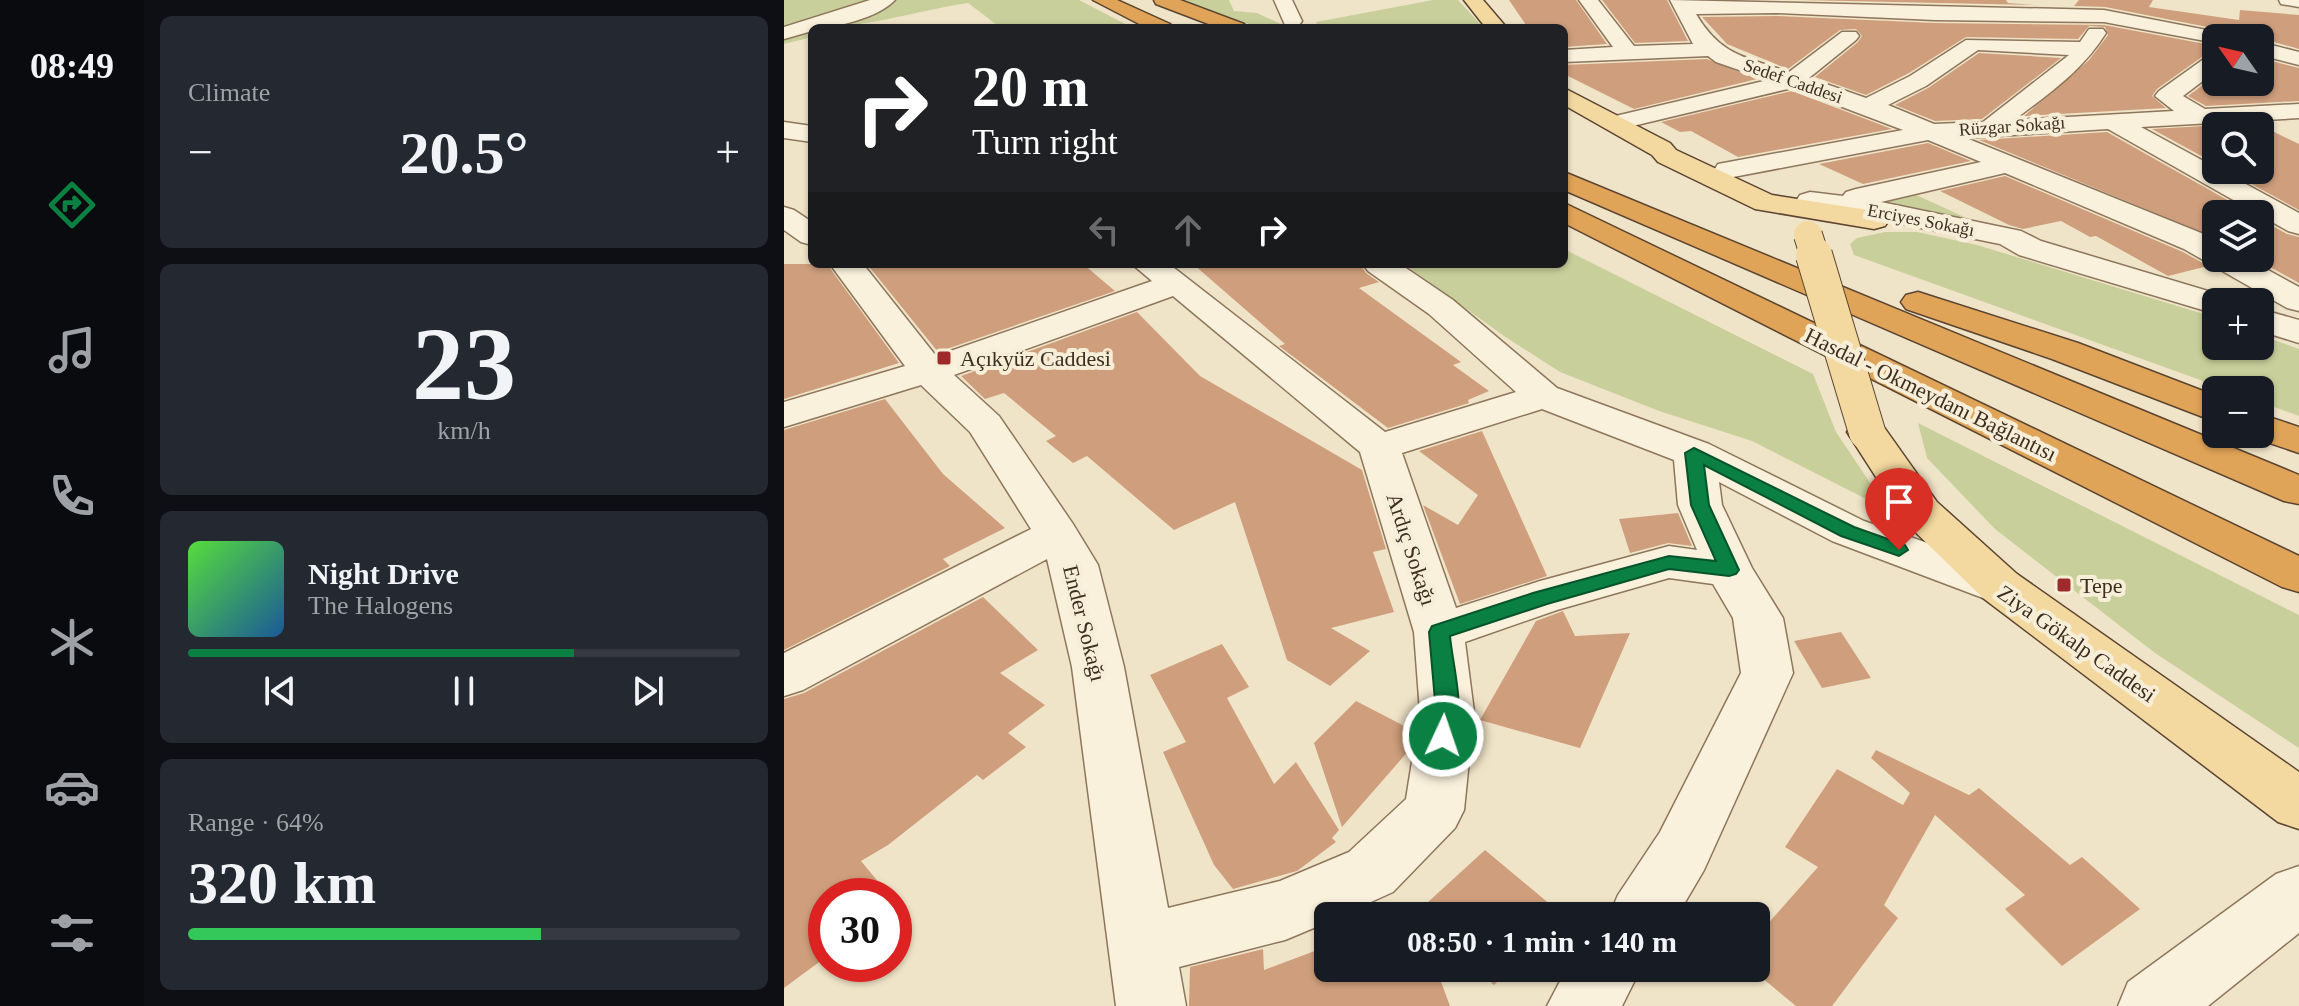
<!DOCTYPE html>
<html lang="en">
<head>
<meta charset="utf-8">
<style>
  body { margin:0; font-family:Georgia,serif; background:#242831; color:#f1f3f6; height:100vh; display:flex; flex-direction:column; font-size:30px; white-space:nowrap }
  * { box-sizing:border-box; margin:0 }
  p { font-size:26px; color:#9ea1a6 }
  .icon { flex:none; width:44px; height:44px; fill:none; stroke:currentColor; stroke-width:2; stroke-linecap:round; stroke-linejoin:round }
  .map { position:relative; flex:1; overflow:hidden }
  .details { display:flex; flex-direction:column; gap:16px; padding:16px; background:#0d0f14; width:640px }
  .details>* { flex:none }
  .banner { position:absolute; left:24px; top:24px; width:760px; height:244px; border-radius:12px; box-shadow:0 2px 6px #0004; background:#202124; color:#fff; overflow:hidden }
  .needle { width:52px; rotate:304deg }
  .buttons { position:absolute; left:1418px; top:24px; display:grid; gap:16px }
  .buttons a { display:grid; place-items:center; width:72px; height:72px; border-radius:12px; background:#171b24; box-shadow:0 2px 6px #0004; font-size:40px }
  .speed { position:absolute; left:24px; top:878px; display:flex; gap:16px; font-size:40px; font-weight:700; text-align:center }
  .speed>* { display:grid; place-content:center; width:104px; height:104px; border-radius:50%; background:#171b24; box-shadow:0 2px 6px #0004; line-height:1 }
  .speed .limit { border:12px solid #d22; background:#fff; color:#111 }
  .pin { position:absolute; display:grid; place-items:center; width:68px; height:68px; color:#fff; margin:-82px -34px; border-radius:50% 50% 50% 0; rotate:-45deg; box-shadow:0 0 8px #0007 }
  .pin .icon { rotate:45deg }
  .me { position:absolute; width:88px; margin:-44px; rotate:3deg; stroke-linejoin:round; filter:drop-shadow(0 0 6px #0008) }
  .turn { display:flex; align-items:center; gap:28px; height:168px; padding:0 32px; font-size:36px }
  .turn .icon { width:104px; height:104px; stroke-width:2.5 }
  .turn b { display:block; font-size:56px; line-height:68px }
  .lanes { display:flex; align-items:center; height:76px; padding:0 32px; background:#0003; justify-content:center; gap:40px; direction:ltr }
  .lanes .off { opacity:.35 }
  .big { font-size:60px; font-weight:800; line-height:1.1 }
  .details .tile { flex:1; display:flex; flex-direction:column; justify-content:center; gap:12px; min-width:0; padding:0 28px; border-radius:12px; background:#242831 }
  .details .dial { align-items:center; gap:0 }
  .dial b { font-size:104px; line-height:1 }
  .song { display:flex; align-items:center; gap:24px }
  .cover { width:96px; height:96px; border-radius:12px; background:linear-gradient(135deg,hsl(110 70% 55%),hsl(210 70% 35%)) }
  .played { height:8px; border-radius:4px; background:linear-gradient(90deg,#0b8043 70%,#363941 70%) }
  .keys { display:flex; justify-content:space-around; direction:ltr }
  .heat { display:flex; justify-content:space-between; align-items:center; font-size:44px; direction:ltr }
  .charge { height:12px; border-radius:6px; background:linear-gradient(90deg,#34c759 64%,#363941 0) }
  .trip { position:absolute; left:530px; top:902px; width:456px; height:80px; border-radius:12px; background:#171b24; box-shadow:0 2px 6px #0004; font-weight:800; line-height:80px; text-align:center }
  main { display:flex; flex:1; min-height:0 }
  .tabs { display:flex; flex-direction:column; width:144px; justify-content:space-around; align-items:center; background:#090b0e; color:#9ea1a6 }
  .tabs .icon { width:56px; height:56px }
  .tabs .current { color:#0b8043 }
  .tabs b { font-size:36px; color:#f1f3f6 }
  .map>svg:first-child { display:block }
  .green { fill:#c9cf9b }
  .building { fill:#cf9f7d }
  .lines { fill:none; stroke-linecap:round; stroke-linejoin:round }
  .minor-casing { stroke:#8d765c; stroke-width:3 }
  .major-casing { stroke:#5b4430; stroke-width:3 }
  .highway-casing { stroke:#5b4430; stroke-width:3 }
  .minor { fill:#faf1dc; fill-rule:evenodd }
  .major { fill:#f3d9a0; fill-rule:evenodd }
  .highway { fill:#e0a458; fill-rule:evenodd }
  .major-bridge-far1-casing { stroke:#5b4430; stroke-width:30; stroke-linecap:butt }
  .major-bridge-casing { stroke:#5b4430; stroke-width:38; stroke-linecap:butt }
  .major-bridge-far1 { stroke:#f3d9a0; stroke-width:28 }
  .major-bridge { stroke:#f3d9a0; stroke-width:36 }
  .route { fill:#0b8043; stroke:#07532c; stroke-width:2 }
  .poi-dot { fill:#9e2a2b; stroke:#f7eed8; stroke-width:3 }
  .labels { text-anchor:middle; stroke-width:8; stroke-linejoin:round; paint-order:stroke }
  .far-street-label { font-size:18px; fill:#3d2e20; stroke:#f7eed8 }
  .poi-label { font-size:22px; fill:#3d2e20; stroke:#f7eed8; text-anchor:start }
  .street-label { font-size:22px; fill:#3d2e20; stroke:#f7eed8 }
</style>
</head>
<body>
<main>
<nav class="tabs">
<b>08:49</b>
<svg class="icon current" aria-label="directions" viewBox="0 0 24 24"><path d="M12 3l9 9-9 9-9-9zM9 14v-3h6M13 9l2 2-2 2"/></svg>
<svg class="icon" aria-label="music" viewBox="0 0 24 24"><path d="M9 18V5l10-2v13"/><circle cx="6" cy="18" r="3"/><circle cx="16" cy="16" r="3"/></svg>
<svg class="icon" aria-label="phone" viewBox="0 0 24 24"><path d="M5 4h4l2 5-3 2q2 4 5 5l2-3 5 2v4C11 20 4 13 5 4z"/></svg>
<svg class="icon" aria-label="climate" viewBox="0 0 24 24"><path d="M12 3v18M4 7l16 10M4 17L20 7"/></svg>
<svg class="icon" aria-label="car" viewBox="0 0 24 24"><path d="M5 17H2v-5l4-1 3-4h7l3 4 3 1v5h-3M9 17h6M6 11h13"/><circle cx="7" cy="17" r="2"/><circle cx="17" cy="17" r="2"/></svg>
<svg class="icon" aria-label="filters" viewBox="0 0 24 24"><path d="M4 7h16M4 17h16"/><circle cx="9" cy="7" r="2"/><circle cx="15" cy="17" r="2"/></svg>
</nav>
<section class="details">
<div class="tile"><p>Climate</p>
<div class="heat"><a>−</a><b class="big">20.5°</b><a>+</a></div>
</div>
<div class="tile dial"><b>23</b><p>km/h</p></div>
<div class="tile">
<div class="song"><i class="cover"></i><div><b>Night Drive</b><p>The Halogens</p></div></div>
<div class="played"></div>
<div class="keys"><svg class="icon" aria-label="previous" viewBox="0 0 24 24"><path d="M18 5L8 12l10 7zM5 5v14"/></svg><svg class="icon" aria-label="pause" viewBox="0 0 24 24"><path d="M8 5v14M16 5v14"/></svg><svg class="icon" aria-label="next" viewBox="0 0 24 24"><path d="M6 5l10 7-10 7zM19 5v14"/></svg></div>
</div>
<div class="tile"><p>Range · 64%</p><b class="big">320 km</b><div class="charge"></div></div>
</section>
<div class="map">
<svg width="1515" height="1006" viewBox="0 0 1515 1006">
  <rect width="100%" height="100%" fill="#f0e4c8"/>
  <g class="green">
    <path d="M0 0H295L349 28H217L184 3C132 11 81 28 28 28V37L0 44Z"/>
    <path d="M397 0H445L450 11 473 13 505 28H476Z"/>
    <path d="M649 0H674L700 28H535L532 22Z"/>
    <path d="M1128 193 1217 234 1083 207Z"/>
    <path d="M1101 232H1133L1193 245 1423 315 1432 319V346H1476V335L1515 349V416L1476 402V390H1444L1070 255 1066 244 1073 238Z"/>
    <path d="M780 249 1029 374 1052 432 1099 502 1096 506 968 441 875 411 776 372 720 336 620 264H780Z"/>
    <path d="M1134 423 1515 615V748L1371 653 1211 529 1143 458Z"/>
  </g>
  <g class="building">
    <path d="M725 0H792L823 44 780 47V28H744Z"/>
    <path d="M818 0H883L904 41 851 43Z"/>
    <path d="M1016 0H1222L1224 3 1251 5Z"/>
    <path d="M1295 0H1369L1365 7 1455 20 1456 10 1515 15V49L1476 38H1449L1444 31 1321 7 1290 6Z"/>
    <path d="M993 16 1151 23 1320 25 1432 46V51L1422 54 1373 89 1368 96 1382 108 1240 116 1305 60 1324 35 1321 27 1305 26 1294 39 1182 37 1125 73 1082 95 1031 77 1074 42 1078 36 1072 29 1056 30 1004 69 943 44 918 17Z"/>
    <path d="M1195 53 1277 58 1198 119 1151 121 1111 105 1144 88Z"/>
    <path d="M1476 58 1515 68V101L1422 106 1404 96 1432 75V82H1476Z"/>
    <path d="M923 59 973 79 850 109 780 74V65Z"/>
    <path d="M1008 91 1108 129 954 157 907 131 896 132 877 122Z"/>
    <path d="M1472 123 1515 144V210L1442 170H1476V126H1432V164L1368 129Z"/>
    <path d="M1323 132 1468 214H1432V238L1195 140Z"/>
    <path d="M1144 143 1187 161 1079 184 1035 164Z"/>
    <path d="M1221 176 1399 252 1424 266 1384 276 1312 236 1306 237 1277 221 1239 229 1225 225 1156 191Z"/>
    <path d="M1476 219 1503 234 1515 237V283L1470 258H1476Z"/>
    <path d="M0 264H43L115 363 0 399Z"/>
    <path d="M83 264H299L331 291 154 352Z"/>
    <path d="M409 264H576L582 273 595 282 575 288 677 362 669 365 705 391 684 400 685 403 604 428 495 346 501 344Z"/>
    <path d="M353 312 416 376 578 470 602 549 589 552 610 612 547 628 586 651 546 686 503 660 451 502 390 530 303 456 289 463 262 441 272 436 220 393 201 399 177 376Z"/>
    <path d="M101 399 159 474 221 528 159 559 166 566 0 650V430Z"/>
    <path d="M698 431 763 576 676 604 639 505 674 525 694 495 635 451Z"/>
    <path d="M894 513 908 546 884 543 846 553 835 519Z"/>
    <path d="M199 597 254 650 216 673 261 705 224 733 242 747 199 780 193 775 104 845 77 861 106 896H42V957L0 988V699L20 693Z"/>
    <path d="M779 611 791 636 846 633 796 748 696 720 752 621Z"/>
    <path d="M1057 632 1087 678 1038 688 1010 641Z"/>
    <path d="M438 644 465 687 443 698 490 784 512 762 555 830 548 838 552 842 513 871 449 889 430 865 379 752 402 742 366 675Z"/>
    <path d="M572 701 630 731 627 748 558 827 530 743Z"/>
    <path d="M1092 750 1185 795 1195 788 1286 865 1298 857 1356 909 1278 966 1221 909 1241 895 1151 815 1100 905 1114 918 1048 1006H1012L972 973V937L1034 867 1001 847 1053 769 1119 805 1126 793 1087 758Z"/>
    <path d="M701 850 779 915 635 916 632 913Z"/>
    <path d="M544 946V968H652L666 1006H405L406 967 479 949 480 970Z"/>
    <path d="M691 968H727L710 985Z"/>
  </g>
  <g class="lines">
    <defs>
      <g id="minor">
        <path d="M86 0H111C94 18 52 28 28 28V31L0 39V27Z"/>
        <path d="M490 0H508L518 21 515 25H501Z"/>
        <path d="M795 0H814L850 46 909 44 886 0 1320 10 1443 34 1446 38H1432V43L1320 22 1151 20 993 13 912 14C937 56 961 57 1005 72L1058 32H1072L1075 36 1072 40 1025 78 1082 98 1126 76 1182 40 1296 42 1305 29H1319L1322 33C1299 70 1266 93 1230 120L1390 111 1371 96 1375 91 1424 56 1432 54V71L1399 96 1421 109 1515 104V118L1357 127 1515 213V234L1504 231 1324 129 1182 138 1422 235 1432 241V258H1462L1515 287V311L1503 308 1400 249 1221 173 1097 202 1237 231 1257 241 1444 297 1448 302H1432V314L1235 255 1216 244 1083 217 1016 207 1012 201 1016 195 1026 192 1059 196 1062 192 1072 189 1197 162 1144 140 944 178 934 176 930 170 934 164 1119 130 1008 88 832 130 823 128 820 123 823 118 984 80 932 62 924 56 780 62V50L829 47ZM1194 50 1285 55 1199 122 1150 124 1104 105 1142 86Z"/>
        <path d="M1495 0H1515V7L1497 4Z"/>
        <path d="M1476 42 1515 52V65L1476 55Z"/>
        <path d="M0 122 28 126V142L0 138Z"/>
        <path d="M0 207 10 210 28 222V245L17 242 0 230Z"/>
        <path d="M46 264H79L152 356 368 281 348 264H385L601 432 732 392 645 314 584 271 579 264H616L669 300 773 388 925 444 1080 521 1233 574 1240 586 1233 598 1216 603 1199 598 1048 541 935 482 938 505 968 568 999 618 1009 673 920 870 893 916H825L834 895 876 832 957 673 949 618 929 584 885 578 773 610 681 642 690 712 680 810 671 828 609 892 556 916H544V922L501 940 395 967 402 1006H332L288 667 263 559 19 690 0 696V653L247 529 186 432 137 385 0 427V402L121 366ZM389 296 576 452 630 632 636 712 622 799 565 852 496 881 384 908 340 667 314 565 289 524 215 416 170 375ZM758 409 890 460 894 505 913 550 885 546 756 581 672 608 618 453Z"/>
        <path d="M1476 309 1515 320V343L1476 331Z"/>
        <path d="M1515 866V933L1424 1006H1334L1344 982 1492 874Z"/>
        <path d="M783 968H857L838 1006H763Z"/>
      </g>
      <g id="major">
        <path d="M680 0H699L723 28H702Z"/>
        <path d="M780 88 886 143 892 150 988 195 1090 211 1101 214 1105 220 1101 226 1090 229 971 209 874 162 868 155 780 105Z"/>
        <path d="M1083 420 1097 423 1153 502 1233 574 1515 772V829L1494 822 1199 598 1121 522 1063 432 1069 423Z"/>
      </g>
      <g id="highway">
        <path d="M309 0H333L386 24 389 28H363Z"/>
        <path d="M370 0H396L460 24 463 28H435L372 4Z"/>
        <path d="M780 172 1515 475V504L1500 501 780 190Z"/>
        <path d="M780 203 1515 556V592L1498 587 780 223Z"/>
        <path d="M1134 292 1294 343 1432 396V422L1268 359 1122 309 1117 302 1122 295Z"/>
        <path d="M1476 414 1515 427V453L1462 435 1476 434Z"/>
      </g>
    </defs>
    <use href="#minor" class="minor-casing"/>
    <use href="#major" class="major-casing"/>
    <use href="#highway" class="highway-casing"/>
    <use href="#minor" class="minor"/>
    <use href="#major" class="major"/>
    <use href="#highway" class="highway"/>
    <defs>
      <path id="major-bridge-far1" d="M1024 235 1031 257"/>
      <path id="major-bridge" d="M1030 255 1083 432"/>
    </defs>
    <use href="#major-bridge-far1" class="major-bridge-far1-casing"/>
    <use href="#major-bridge" class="major-bridge-casing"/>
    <use href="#major-bridge-far1" class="major-bridge-far1"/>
    <use href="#major-bridge" class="major-bridge"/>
  </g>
  <path class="route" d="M910 448 1070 527 1121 545 1124 550 1115 556 1057 536 920 465 925 505 955 570 952 574 945 576 885 569 763 604 666 636C669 668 683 714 668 743L659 746 651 743 648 736 652 712 645 632 648 626 749 593 885 556 932 561 907 505 901 453Z"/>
  <g class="poi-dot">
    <rect x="152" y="350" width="16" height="16" rx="4"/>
    <rect x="1272" y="577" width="16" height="16" rx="4"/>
  </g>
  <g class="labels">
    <g class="far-street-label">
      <text transform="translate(1009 81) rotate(19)" y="6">Sedef Caddesi</text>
      <text transform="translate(1228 126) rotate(-4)" y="6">Rüzgar Sokağı</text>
      <text transform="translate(1137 220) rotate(11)" y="6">Erciyes Sokağı</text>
    </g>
    <g class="poi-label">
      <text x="176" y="366">Açıkyüz Caddesi</text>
      <text x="1296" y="593">Tepe</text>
    </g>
    <g class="street-label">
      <text transform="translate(1147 394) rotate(26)" y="8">Hasdal - Okmeydanı Bağlantısı</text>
      <text transform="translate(628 549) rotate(72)" y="8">Ardıç Sokağı</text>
      <text transform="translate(301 623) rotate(76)" y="8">Ender Sokağı</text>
      <text transform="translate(1293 643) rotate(35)" y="8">Ziya Gökalp Caddesi</text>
    </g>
  </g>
</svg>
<div class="buttons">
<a><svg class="needle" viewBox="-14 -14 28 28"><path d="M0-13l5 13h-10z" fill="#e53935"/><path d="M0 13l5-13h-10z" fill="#9ea1a6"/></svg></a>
<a><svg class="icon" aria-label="search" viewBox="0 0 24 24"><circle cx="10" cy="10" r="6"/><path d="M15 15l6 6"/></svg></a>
<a><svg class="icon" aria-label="layers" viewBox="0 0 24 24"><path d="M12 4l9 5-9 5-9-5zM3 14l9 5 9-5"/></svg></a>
<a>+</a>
<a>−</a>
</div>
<div class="speed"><div class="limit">30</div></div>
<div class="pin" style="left:1115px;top:550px;background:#d93025"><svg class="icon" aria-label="arrive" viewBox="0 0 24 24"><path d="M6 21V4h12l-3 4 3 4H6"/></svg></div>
<svg class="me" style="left:659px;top:736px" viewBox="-20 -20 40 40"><circle r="17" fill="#0b8043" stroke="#fff" stroke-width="3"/><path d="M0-11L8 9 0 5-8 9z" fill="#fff"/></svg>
<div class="trip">08:50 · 1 min · 140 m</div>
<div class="banner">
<div class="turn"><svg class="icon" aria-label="right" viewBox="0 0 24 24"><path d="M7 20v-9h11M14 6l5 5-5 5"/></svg><div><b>20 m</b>Turn right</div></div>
<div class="lanes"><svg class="icon off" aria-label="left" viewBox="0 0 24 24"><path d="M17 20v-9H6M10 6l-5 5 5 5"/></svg><svg class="icon off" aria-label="ahead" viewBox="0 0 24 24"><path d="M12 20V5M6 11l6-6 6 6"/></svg><svg class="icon" aria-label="right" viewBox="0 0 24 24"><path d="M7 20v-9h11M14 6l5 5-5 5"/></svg></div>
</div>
</div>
</main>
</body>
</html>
